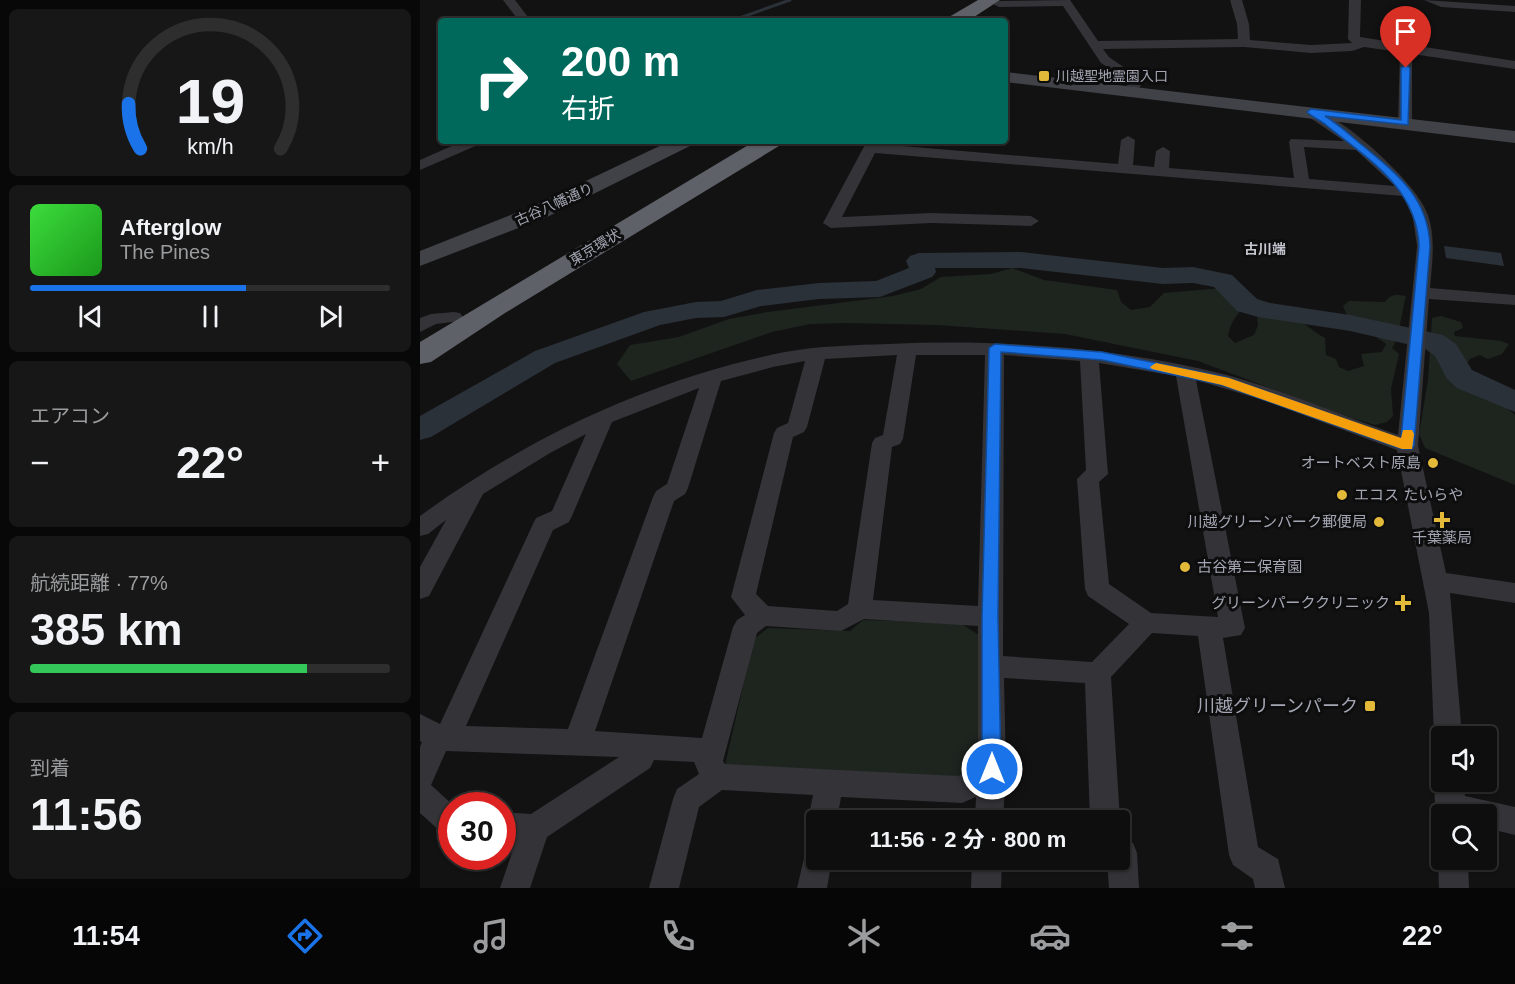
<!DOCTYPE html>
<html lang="ja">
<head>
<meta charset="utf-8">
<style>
  body { margin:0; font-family:Helvetica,"Noto Sans JP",sans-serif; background:#171717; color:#f1f3f6; height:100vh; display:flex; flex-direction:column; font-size:22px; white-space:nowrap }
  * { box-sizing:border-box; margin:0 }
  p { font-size:20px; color:#9b9c9e }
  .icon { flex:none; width:33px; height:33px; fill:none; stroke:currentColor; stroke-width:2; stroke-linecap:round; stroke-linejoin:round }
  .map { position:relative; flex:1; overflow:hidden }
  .sheet { display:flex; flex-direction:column; gap:9px; padding:9px; background:#080808; width:420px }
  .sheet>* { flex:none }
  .hud { position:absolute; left:18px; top:18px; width:570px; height:126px; border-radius:6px; box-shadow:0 2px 4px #0004,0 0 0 2px #2e2e2e; background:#00695c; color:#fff; overflow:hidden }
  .controls { position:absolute; left:1011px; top:726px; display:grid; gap:12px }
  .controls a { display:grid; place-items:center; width:66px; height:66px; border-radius:6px; background:#0e0e0e; box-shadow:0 2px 4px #0004,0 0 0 2px #2e2e2e; font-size:30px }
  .speed { position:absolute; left:18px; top:792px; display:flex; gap:12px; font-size:30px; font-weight:700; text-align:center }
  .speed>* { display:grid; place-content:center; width:78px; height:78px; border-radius:50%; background:#0e0e0e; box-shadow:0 2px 4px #0004,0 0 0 2px #2e2e2e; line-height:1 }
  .speed .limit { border:9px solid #d22; background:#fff; color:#111 }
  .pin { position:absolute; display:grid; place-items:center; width:51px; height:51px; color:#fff; margin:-62px -26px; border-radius:50% 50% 50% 0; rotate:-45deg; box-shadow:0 0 6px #0007 }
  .pin .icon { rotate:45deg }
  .me { position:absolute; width:66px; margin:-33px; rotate:0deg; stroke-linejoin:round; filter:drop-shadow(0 0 4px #0008) }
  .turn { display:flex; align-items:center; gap:21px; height:126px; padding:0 24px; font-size:27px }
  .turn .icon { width:78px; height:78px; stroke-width:2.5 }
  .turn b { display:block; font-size:42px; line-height:51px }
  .big { font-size:45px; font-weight:700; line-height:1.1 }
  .sheet .card { flex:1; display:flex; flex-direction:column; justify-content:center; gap:9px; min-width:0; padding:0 21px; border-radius:9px; background:#171717 }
  .sheet .dial { align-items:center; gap:0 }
  .dial svg { height:156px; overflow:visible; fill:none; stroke:#2e2e2e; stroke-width:7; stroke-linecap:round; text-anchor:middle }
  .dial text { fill:#f1f3f6; stroke:none }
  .song { display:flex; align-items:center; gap:18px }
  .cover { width:72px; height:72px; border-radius:9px; background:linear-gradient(135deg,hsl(120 70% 55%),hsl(120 70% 35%)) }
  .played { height:6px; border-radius:3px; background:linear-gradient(90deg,#1a73e8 60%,#2e2e2e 60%) }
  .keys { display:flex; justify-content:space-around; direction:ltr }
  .heat { display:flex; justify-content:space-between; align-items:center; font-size:33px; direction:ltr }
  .charge { height:9px; border-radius:4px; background:linear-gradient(90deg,#34c759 77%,#2e2e2e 0) }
  .trip { position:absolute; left:386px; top:810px; width:324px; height:60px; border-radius:6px; background:#0e0e0e; box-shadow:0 2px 4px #0004,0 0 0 2px #2e2e2e; font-weight:700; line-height:60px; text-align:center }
  .tabs { display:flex; height:96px; justify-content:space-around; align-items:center; background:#060606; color:#9b9c9e }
  .tabs .icon { width:42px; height:42px }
  .tabs .current { color:#1a73e8 }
  .tabs b { font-size:27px; color:#f1f3f6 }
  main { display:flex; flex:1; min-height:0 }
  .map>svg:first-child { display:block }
  .green { fill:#1e251f }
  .water { fill:#2b3138 }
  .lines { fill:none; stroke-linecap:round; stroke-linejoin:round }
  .stream { stroke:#2b3138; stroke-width:3 }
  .river { fill:#2b3138; fill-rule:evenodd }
  .street { fill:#333338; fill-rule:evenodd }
  .secondary { fill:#414247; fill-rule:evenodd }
  .highway { fill:#5f6168; fill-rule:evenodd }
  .route { fill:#1a73e8; stroke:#114b97; stroke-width:1.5 }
  .slow { fill:#f59e0b }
  .poi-dot { fill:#e3b93a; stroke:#0d0d0e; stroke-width:2 }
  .labels { text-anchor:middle; stroke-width:6; stroke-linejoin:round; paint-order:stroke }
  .far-poi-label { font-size:14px; fill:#a4a7b3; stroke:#0d0d0e; text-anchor:start }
  .far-street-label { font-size:14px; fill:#a4a7b3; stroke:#0d0d0e }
  .far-neighbourhood-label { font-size:14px; font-weight:bold; fill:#c5c6cf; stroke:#0d0d0e }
  .poi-label { font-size:15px; fill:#a4a7b3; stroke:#0d0d0e; text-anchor:end }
  .near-poi-label { font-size:18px; fill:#a4a7b3; stroke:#0d0d0e; text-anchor:end }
</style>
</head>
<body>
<main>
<section class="sheet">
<div class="card dial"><svg viewBox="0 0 100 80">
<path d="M14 69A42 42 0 1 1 86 69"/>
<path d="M14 69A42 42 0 0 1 8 46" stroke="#1a73e8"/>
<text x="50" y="56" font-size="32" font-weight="700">19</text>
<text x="50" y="72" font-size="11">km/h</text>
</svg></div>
<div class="card">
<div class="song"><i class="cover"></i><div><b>Afterglow</b><p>The Pines</p></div></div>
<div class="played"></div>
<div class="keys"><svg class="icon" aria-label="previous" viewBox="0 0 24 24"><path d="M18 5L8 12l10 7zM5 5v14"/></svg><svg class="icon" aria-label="pause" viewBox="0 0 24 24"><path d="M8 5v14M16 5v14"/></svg><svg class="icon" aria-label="next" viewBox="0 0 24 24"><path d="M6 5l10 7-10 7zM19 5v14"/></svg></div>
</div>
<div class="card"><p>エアコン</p>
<div class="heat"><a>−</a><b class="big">22°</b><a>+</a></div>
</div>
<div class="card"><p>航続距離 · 77%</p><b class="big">385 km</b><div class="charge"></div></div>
<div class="card"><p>到着</p><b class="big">11:56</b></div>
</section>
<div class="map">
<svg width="1095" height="888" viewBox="0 0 1095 888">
  <rect width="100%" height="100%" fill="#121213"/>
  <g class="green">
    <path d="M637 67 686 71 695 81 634 75Z"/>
    <path d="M592 268 624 280 697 290 701 302 711 310 730 307 744 293 814 287 828 292 830 300C819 313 811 319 808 336L815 343 834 335 838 325 837 315C848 314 861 312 872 316 880 319 893 332 905 338L906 355 916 359 919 367 928 371 944 366 941 354 962 352 966 344 948 331 932 327 923 306 929 301 965 302C971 294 976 294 986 296 982 310 979 340 972 348L979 354 971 389 973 416 967 422 955 425 917 413 778 361 645 334 518 325 426 323 390 324 352 332 211 381 197 364 210 345 259 337 309 319 348 312 473 296 501 289 521 277 571 274Z"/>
    <path d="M1021 316 1041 322 1043 328 1034 332 1035 336 1081 341 1089 344 1082 354 1068 359 1060 355 1050 359 1044 367 1049 385 1078 401 1095 415V485L1005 448 999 434 1008 380 1012 318Z"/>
    <path d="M443 620 540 623 559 635 558 756 536 778 305 765 334 639 348 628 430 631Z"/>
  </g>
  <path class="water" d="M1024 246 1081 253 1084 266 1026 258Z"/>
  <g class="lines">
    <path class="stream" d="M311 21 370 0"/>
    <path class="river" d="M601 252 743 268 773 267 812 275 837 299 850 303 930 315 1023 335 1036 344 1052 370 1095 390V412L1037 388 1027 379 1015 356 1004 348 930 331 838 317 817 311 794 287 773 283 743 284 601 268H515L516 272 512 277 460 297 399 299 341 306 304 317 276 318 240 325 135 363 11 437 0 440V416L115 351 224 312 276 302 301 301 337 290 399 283 456 281 489 268 486 261 490 256 499 253Z"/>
    <g class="street">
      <path d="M83 0H95L111 21H99Z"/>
      <path d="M650 0 678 41 818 39 817 24 810 0H822L829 24 830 40 891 45 932 43 928 39 929 0H941L940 37 1095 61V69L992 54V123L985 127 978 123 980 52 944 47 932 51 891 53 824 47 683 49 689 57 718 77 721 85 716 94 711 95 704 91 707 85 706 79 681 63 643 6 579 7 573 4 579 1Z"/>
      <path d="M1004 0 1095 6V12L1021 7Z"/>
      <path d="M891 108C923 116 998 184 1008 215 1016 239 1012 264 1010 288L1095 295V305L1009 299 998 446 1026 573 1095 583V603L1030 593 1042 736H1022V746L1018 745 1014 736 1009 613 977 450 843 400 776 380 825 628 821 635 803 638 838 847 858 859 865 888H835L833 879 813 865 809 855 778 636 732 633 691 677 700 820 699 822 670 820 665 683 584 678 586 769 583 820H555L556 797 542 803 421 797 417 820H396V831L393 830 388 820 393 795 302 790 279 807 259 888H229L253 799 257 789 279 774 274 762 234 760 230 768 127 837 110 888H80L96 841 82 840V812L111 814 199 757 26 751 11 785 34 806H32V837L22 833 0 813V747L2 742 0 741V714L20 724 113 524 116 518 132 511 166 434 130 453 63 494 9 596 0 599V567L26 520 8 534 0 536V516C108 437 233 378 365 352 399 346 434 345 468 344 582 339 696 347 807 375 865 391 921 415 978 435L997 246 993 218 983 196 455 153 422 217 511 213 611 216 619 221 611 226 511 223 411 228 403 223 447 141H461L459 144 698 164 701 140 708 136 715 140 713 165 734 167 736 151 743 147 750 151 749 168 874 178 869 142 871 139 924 141 886 115 884 112 886 109ZM884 147 936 150 975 186 889 179ZM477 355 463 435 455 438 452 443 428 604 417 611 348 606 336 594 373 437 384 432 387 427 405 359ZM496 355H565L558 606 453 600 472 447 480 444 483 439ZM584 355 660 361 666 470 657 479 665 589 668 596 709 624 672 662 583 656ZM385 361 368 423 357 428 354 433 311 597 325 615 317 620 313 627 282 738 175 731 254 501 265 494 268 488 301 381 353 367ZM679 363 756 376 798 617 731 613 689 584 679 482 688 474ZM279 388 247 484 236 491 233 497 148 729 46 726 133 530 149 522 152 516 192 422ZM444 619 558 626V763L538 776 305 764 303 761 337 633 346 626 421 631Z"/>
      <path d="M43 141H62L60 144 0 170V160Z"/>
      <path d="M34 312 40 313 43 317 40 321 16 324 0 332V318L11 314Z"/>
      <path d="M1022 772V782H1044L1045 796 1095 807V835L1066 828V814H1022L1021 824C1014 810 1011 785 1022 772Z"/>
      <path d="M699 836 713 843 717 853 719 888H689L687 860H699Z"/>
      <path d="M396 846V860H412L407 888H377L386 850Z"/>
      <path d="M1022 851V860H1048L1049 888H1019L1018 860Z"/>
      <path d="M552 860H582L581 888H551Z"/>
    </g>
    <g class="secondary">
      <path d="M585 72 1095 131V143L585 82Z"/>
      <path d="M250 141H275L272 145 127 217 0 266V251L111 207Z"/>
    </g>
    <g class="highway">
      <path d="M558 0H580L548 21H526L529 17Z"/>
      <path d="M335 141H362L359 146 85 313 11 362 0 364V342Z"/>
    </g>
  </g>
  <path class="route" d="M986 65 990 68 988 125 905 116C918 124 930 135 942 145 977 174 1008 197 1010 246L994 446 992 449H982L802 385 682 360 581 352 578 616 581 769 578 775 572 777 565 775 562 769V616L569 348 575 344 682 352 805 377 981 439 999 246C997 188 947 158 906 125 900 120 892 117 887 112L891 109 981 120V68Z"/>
  <path class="slow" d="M736 363 809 378 981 438 983 430H992L994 434 992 449H982L802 385 732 369 730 367Z"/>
  <g class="poi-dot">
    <rect x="618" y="70" width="12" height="12" rx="3"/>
    <circle cx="1013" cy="463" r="6"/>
    <circle cx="922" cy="495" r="6"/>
    <path d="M1019 511h6v6h6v6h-6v6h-6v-6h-6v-6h6z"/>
    <circle cx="959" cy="522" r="6"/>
    <circle cx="765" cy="567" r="6"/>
    <path d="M980 594h6v6h6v6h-6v6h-6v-6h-6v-6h6z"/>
    <rect x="944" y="700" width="12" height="12" rx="3"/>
  </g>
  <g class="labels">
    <g class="far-poi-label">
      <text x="636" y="81">川越聖地霊園入口</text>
    </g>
    <g class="far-street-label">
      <text transform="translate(134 204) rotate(-24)" y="5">古谷八幡通り</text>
      <text transform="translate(175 247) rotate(-31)" y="5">東京環状</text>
    </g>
    <g class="far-neighbourhood-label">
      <text x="845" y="254">古川端</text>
    </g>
    <g class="poi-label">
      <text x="1001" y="468">オートベスト原島</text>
      <text x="934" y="500" text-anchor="start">エコス たいらや</text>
      <text x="947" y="527">川越グリーンパーク郵便局</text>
      <text x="1022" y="543" text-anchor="middle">千葉薬局</text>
      <text x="777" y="572" text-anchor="start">古谷第二保育園</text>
      <text x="970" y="608">グリーンパーククリニック</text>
    </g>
    <g class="near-poi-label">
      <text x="938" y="712">川越グリーンパーク</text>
    </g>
  </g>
</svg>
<div class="controls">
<a><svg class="icon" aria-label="sound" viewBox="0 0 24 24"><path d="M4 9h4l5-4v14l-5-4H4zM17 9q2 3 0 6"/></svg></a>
<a><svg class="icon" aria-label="search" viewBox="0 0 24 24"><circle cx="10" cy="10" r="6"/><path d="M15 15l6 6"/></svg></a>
</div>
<div class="speed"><div class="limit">30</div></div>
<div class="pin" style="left:986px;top:68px;background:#d93025"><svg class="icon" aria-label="arrive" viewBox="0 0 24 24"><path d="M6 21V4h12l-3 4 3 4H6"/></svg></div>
<svg class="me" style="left:572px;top:769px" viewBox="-20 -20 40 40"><circle r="17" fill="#1a73e8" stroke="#fff" stroke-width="3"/><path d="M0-11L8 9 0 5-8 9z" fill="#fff"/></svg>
<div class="trip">11:56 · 2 分 · 800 m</div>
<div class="hud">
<div class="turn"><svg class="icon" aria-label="right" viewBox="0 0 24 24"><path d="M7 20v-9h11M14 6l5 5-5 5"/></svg><div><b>200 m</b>右折</div></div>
</div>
</div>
</main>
<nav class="tabs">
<b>11:54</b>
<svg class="icon current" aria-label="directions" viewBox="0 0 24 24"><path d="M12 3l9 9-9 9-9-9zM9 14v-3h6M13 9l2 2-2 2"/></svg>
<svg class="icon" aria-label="music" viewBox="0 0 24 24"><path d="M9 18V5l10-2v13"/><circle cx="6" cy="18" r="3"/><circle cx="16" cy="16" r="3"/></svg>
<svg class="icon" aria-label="phone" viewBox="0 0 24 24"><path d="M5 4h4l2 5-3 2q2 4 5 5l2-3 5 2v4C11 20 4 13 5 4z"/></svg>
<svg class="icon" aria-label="climate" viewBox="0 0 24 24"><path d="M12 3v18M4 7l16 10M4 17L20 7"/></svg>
<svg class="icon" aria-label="car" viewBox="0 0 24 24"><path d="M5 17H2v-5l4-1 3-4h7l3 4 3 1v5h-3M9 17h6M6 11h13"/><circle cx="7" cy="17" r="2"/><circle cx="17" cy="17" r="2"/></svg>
<svg class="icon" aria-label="filters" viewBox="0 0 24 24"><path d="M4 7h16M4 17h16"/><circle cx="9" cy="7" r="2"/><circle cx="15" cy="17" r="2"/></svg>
<b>22°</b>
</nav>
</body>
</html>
